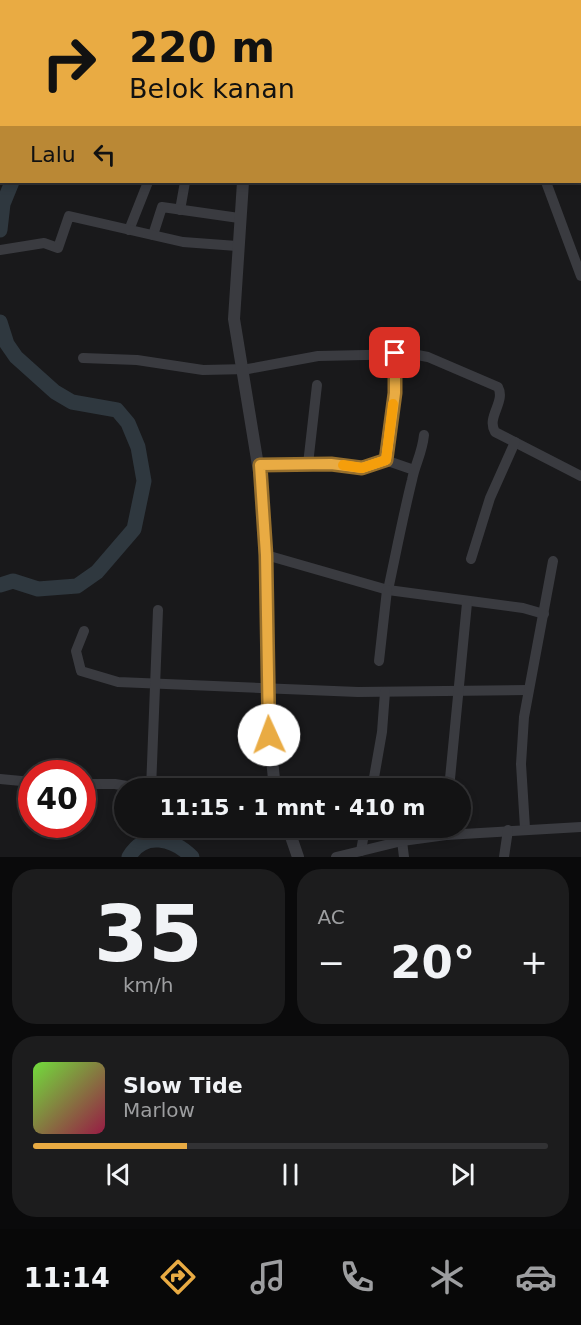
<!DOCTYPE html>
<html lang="id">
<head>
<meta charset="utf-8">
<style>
  body { margin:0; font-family:"DejaVu Sans",sans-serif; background:#1c1c1d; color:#f1f3f6; height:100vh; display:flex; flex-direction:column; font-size:22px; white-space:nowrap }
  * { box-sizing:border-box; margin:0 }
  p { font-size:20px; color:#9d9ea0 }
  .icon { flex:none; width:33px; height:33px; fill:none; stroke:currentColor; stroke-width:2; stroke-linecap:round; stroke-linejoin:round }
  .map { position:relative; height:857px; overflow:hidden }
  .panel { display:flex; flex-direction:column; gap:12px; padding:12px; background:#0a0a0b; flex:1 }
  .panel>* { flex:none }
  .top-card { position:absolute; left:0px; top:0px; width:582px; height:183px; box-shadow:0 3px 9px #0003,0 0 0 2px #323234; background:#e9ab43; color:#111; overflow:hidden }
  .speed { position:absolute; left:18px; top:760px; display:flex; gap:12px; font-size:30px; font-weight:700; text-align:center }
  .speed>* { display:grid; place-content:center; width:78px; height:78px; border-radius:50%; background:#131314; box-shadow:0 3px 9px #0003,0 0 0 2px #323234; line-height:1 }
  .speed .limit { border:9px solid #d22; background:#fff; color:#111 }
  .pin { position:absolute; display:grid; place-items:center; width:51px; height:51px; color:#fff; margin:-26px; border-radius:12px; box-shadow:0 3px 9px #0006 }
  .me { position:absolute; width:66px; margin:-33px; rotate:358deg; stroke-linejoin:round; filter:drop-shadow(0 0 4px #0008) }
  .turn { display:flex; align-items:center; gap:21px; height:126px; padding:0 30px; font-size:27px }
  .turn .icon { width:78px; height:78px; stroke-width:2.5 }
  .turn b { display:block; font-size:42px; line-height:51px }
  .then { display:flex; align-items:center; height:57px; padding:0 30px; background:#0003; gap:12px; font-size:22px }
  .big { font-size:45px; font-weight:700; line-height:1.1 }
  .panel .card { flex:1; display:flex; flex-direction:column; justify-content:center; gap:9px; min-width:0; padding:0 21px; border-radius:24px; background:#1c1c1d }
  .panel .dial { align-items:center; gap:0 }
  .dial b { font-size:78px; line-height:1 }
  .song { display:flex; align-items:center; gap:18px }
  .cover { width:72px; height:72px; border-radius:9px; background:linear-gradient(135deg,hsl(100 70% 55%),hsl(340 70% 35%)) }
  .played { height:6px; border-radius:3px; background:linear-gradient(90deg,#e9ab43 30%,#323234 30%) }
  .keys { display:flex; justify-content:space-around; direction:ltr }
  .heat { display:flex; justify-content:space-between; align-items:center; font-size:33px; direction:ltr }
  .panel .tiles { flex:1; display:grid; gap:12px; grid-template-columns:1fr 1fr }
  .card:last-child { grid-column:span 2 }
  .trip { position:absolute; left:114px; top:778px; width:357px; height:60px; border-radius:30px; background:#131314; box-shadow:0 3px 9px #0003,0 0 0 2px #323234; font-weight:700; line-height:60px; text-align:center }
  .tab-bar { display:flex; height:96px; justify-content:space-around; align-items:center; background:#080808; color:#9d9ea0 }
  .tab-bar .icon { width:42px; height:42px }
  .tab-bar .on { color:#e9ab43 }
  .tab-bar b { font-size:27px; color:#f1f3f6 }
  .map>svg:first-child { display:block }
  .green { fill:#212922 }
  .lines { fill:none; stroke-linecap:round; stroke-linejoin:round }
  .river { stroke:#2f383f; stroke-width:15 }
  .minor { stroke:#3a3b40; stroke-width:10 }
  .tertiary { stroke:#3a3b40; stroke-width:12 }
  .route-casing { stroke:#976f2c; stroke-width:15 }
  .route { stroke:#e9ab43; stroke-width:10 }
  .slow { stroke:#f59e0b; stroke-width:10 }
</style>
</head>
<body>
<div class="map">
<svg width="581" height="857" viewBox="0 0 581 857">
  <rect width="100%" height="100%" fill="#19191b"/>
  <path class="green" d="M506 0H581V146L580 2Z"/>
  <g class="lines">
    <g class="river">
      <path d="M97 2V0"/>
      <path d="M0 230 3 204 12 182"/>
      <path d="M0 322 7 344 16 357 55 392 72 402 117 410 128 423 138 447 144 481 134 529 97 572 77 586 38 589 13 581 0 585"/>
      <path d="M129 857C144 830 174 839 192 857"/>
    </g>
    <g class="minor">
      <path d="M488 0V2"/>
      <path d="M546 182 581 276"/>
      <path d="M180 210 185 182"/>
      <path d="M129 230 148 182"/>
      <path d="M153 235 162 207 239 218"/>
      <path d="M0 250 44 243 58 248 69 216 183 242 237 246"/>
      <path d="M83 358 137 360 203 370 248 369 318 356 412 354 428 357 498 387C506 402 486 417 495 432L581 476"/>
      <path d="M385 460 395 393V353"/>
      <path d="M259 464H331L362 468 385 460 414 470"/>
      <path d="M308 464 317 385"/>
      <path d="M266 555 388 590 523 608 544 614"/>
      <path d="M471 559 490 498 515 442"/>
      <path d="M388 590C396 553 403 516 412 480 415 464 422 454 424 435"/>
      <path d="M84 631 76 651 81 671 118 682 358 692 528 690"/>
      <path d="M379 661 387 590"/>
      <path d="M0 779 32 782"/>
      <path d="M82 784H115L145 789"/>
      <path d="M151 789 158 610"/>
      <path d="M372 789 382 732 385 692"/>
      <path d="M449 789 467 603"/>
      <path d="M525 828 521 764 524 717 553 561"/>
      <path d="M402 841 404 857"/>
      <path d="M361 851 365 828"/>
      <path d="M336 857 402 841 446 835 581 827"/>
      <path d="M504 857 508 830"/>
    </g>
    <g class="tertiary">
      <path d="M252 0 253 2"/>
      <path d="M243 182 234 319 262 490 268 640V720L275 789"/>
      <path d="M288 828 298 857"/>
    </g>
  </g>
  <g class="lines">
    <defs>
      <path id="route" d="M269 735 266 555 260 465 331 464 362 468 386 460 395 393V353"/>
    </defs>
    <use href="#route" class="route-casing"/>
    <use href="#route" class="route"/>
    <path class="slow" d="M343 465 362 468 386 460 393 404"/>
  </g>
</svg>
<div class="speed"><div class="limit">40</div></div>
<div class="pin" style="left:395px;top:353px;background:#d93025"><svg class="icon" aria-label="arrive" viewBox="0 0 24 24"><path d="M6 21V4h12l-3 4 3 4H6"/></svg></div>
<svg class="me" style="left:269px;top:735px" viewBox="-20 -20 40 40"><circle r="19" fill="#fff"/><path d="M0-13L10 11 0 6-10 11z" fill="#e9ab43"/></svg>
<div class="trip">11:15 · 1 mnt · 410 m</div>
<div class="top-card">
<div class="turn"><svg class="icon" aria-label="right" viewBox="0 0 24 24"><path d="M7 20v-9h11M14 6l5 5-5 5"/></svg><div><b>220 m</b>Belok kanan</div></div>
<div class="then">Lalu<svg class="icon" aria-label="left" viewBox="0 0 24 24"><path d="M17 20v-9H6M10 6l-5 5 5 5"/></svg></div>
</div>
</div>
<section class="panel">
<div class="tiles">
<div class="card dial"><b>35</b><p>km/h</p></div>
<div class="card"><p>AC</p>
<div class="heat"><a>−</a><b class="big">20°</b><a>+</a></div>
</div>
<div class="card">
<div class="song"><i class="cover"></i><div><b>Slow Tide</b><p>Marlow</p></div></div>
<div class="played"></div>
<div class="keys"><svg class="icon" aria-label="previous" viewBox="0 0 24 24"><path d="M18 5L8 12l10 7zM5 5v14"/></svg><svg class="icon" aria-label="pause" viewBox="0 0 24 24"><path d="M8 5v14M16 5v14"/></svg><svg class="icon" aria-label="next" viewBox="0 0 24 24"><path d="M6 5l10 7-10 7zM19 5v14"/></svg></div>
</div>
</div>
</section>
<nav class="tab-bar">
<b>11:14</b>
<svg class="icon on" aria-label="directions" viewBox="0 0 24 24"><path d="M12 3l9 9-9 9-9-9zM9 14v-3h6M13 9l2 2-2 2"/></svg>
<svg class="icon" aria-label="music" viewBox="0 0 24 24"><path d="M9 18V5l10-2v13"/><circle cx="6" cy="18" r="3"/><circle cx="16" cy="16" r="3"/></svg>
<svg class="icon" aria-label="phone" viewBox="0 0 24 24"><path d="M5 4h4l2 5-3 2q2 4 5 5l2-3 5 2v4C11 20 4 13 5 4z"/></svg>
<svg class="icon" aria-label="climate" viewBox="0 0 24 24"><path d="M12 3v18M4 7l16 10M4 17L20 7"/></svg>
<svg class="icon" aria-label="car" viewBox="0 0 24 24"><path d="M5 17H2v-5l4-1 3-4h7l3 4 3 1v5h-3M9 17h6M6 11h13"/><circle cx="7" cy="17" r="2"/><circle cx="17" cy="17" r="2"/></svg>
</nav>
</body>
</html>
